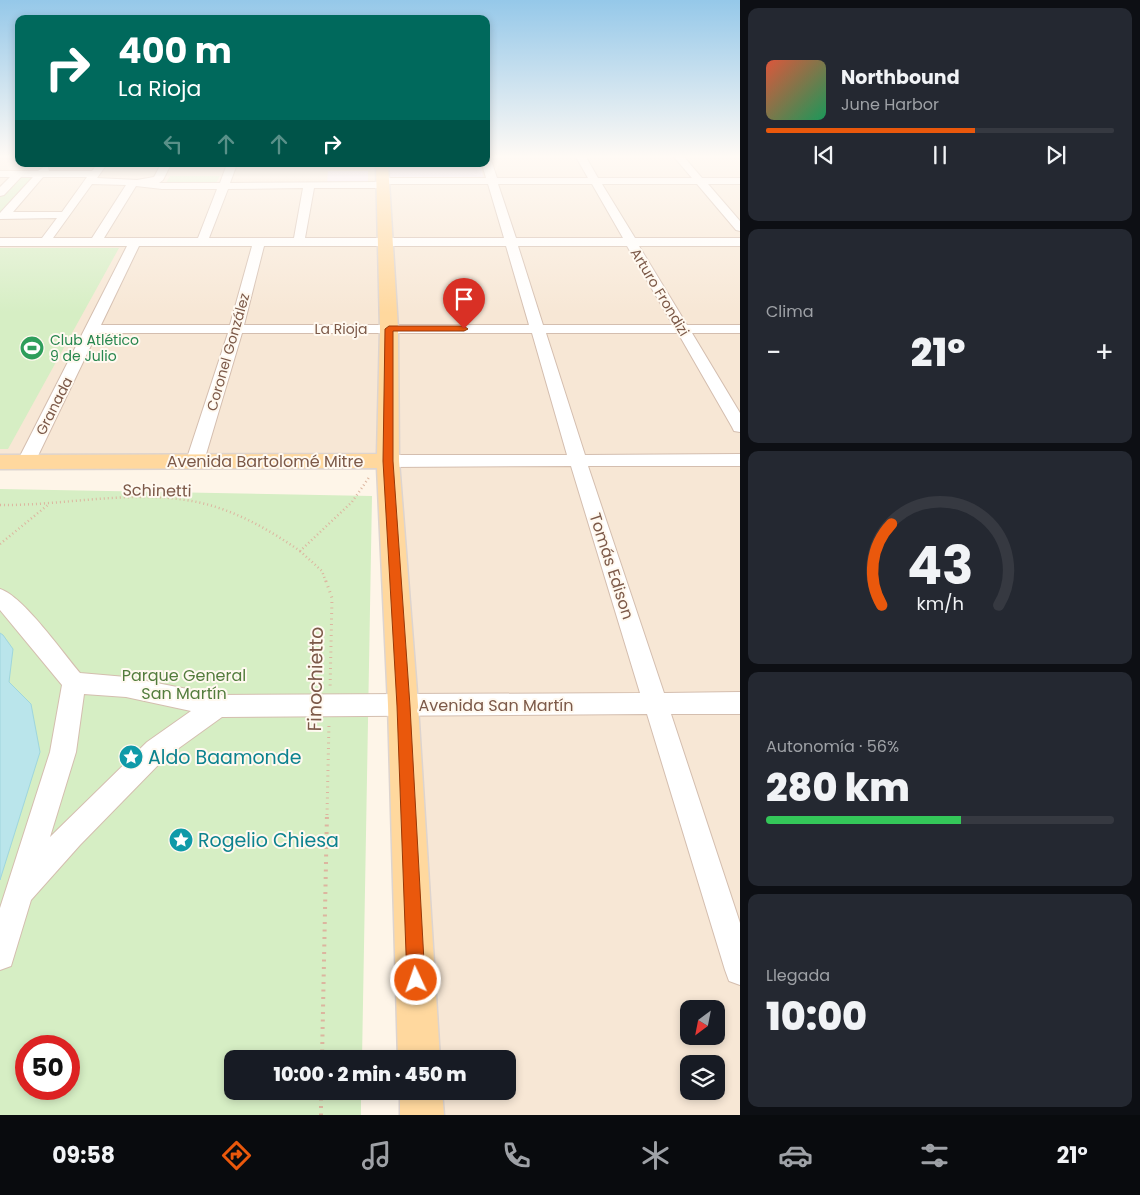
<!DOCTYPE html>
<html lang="es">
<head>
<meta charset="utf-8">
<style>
  body { margin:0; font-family:Poppins,sans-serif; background:#242831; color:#f1f3f6; height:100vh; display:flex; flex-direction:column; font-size:19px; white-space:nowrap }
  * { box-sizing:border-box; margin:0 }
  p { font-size:16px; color:#9ea1a6 }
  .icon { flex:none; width:28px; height:28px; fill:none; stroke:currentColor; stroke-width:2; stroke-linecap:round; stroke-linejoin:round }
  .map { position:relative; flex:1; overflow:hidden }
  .panel { display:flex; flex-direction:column; gap:8px; padding:8px; background:#0d0f14; width:400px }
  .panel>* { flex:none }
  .guide { position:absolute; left:15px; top:15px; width:475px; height:152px; border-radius:10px; box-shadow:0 2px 8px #0003; background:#00695c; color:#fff; overflow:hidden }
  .needle { width:32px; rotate:212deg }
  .tools { position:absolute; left:680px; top:1000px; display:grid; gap:10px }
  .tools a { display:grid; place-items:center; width:45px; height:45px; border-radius:10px; background:#171b24; box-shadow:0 2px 8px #0003; font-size:25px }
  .speed { position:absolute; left:15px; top:1035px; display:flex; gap:10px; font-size:25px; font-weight:700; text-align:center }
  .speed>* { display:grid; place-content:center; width:65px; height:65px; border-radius:50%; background:#171b24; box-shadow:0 2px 8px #0003; line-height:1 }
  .speed .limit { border:8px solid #d22; background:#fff; color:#111 }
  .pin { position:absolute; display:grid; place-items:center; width:42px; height:42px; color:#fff; margin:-51px -21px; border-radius:50% 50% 50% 0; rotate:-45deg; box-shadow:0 0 5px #0007 }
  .pin .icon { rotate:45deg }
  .me { position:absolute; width:55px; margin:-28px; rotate:357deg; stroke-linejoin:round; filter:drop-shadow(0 0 4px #0008) }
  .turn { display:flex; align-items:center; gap:18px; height:105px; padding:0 20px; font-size:22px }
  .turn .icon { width:65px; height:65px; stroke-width:2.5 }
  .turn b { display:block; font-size:35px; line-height:42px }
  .lanes { display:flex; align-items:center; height:48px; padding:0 20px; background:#0003; justify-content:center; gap:25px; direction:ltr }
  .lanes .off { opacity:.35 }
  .big { font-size:38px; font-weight:800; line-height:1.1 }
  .panel .tile { flex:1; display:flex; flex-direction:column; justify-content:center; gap:8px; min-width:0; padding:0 18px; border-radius:10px; background:#242831 }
  .panel .dial { align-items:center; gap:0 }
  .dial svg { height:130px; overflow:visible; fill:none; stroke:#363941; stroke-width:7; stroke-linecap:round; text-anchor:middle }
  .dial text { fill:#f1f3f6; stroke:none }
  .song { display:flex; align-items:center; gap:15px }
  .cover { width:60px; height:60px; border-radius:8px; background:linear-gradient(135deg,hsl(10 70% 55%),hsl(150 70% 35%)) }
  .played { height:5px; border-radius:2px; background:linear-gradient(90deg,#ea580c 60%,#363941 60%) }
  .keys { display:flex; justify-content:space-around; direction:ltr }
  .heat { display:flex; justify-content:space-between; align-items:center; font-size:28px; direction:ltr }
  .charge { height:8px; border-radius:4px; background:linear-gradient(90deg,#34c759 56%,#363941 0) }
  .trip { position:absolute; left:224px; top:1050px; width:292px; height:50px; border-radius:10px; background:#171b24; box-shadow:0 2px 8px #0003; font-weight:800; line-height:50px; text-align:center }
  .menu { display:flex; height:80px; justify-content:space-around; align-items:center; background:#090b0e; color:#9ea1a6 }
  .menu .icon { width:35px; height:35px }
  .menu .on { color:#ea580c }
  .menu b { font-size:22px; color:#f1f3f6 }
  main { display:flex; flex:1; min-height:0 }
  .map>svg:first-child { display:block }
  .residential { fill:#f7e7d5; fill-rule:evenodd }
  .education { fill:#f2e4fb }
  .green { fill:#d6eec4; fill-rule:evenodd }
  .water { fill:#bae5eb; stroke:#9fd6dd }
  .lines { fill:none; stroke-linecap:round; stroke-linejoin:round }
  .minor-casing { stroke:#d4beaf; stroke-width:2 }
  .major-casing { stroke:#ddd4cf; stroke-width:3 }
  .path-far2 { stroke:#dcb59f; stroke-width:2.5; stroke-dasharray:1 3; stroke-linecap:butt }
  .path-far1 { stroke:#dcb59f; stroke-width:3; stroke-dasharray:1 4.5; stroke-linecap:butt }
  .path { stroke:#dcb59f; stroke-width:4; stroke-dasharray:2 5.5; stroke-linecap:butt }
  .minor { fill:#fff; fill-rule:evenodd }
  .major { fill:#ffd89e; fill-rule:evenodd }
  .route { fill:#ea580c; stroke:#983908 }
  .labels { text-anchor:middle; stroke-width:4; stroke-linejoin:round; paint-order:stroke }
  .far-street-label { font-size:14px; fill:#7c5948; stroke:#fff9f0 }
  .far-leisure-label { font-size:14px; fill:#27864d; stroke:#fff9f0; text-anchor:start }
  .street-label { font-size:16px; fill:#7c5948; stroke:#fff9f0 }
  .park-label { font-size:16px; fill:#527c3c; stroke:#fff9f0 }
  .near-street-label { font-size:19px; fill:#7c5948; stroke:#fff9f0 }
  .near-culture-label { font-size:19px; fill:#0d838f; stroke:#fff9f0; text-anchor:start }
</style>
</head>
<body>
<main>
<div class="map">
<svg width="740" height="1115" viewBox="0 0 740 1115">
  <rect width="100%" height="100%" fill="#fef5e8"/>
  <path class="residential" d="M0 157H19V164H486V157H740V1115H422L421 1091H508V1059H419L388 461 0 462ZM689 1009H716V1036H689ZM689 1064H716V1091H689Z"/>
  <g class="education">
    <path d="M387 164H480L484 179H388Z"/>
    <path d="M328 171H368V183H327Z"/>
  </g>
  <g class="green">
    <path d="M20 176H33L0 213V197Z"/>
    <path d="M170 176H220L216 183H166Z"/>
    <path d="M0 248H119L8 449H0Z"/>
    <path d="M0 489 372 496 362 1059H232V1091H361V1115H0ZM26 1046H69V1089H26Z"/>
  </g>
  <path class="water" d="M0 633 3 635 13 649 9 682 31 704 40 752 0 880Z"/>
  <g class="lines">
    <defs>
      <path id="minor" d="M486 157 491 160 497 178H588L576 157H586L598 178H692L674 157H684L702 178H740V184H708L740 221V231L736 230 697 184H602L635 238H740V246H639L687 325H740V333H692L740 413V432L734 431 732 427 678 333H546L585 455 740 454V466H588L664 693 740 692V714H671L740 923V985L729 981 725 970 647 714 222 717 165 758 80 845 31 900 11 966 0 970V908L50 752 62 685 0 610V589C23 596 63 653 80 673L126 677 218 695 640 693 571 466 388 467 382 465 379 461 382 457 388 455H567L532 333H242L204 461 201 465 195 467 189 465 186 461 228 333H97L35 462 32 466 26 468 20 466 17 462 127 246H0V238H42L57 218 0 219V213L33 177H21L4 195 0 196V187L10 177H0V171H38L45 166 48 167 49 171H92L97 164H107L97 178 137 180 154 177 161 164H171L163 180 159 183H220L227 164H237L230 183 379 182V179L383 178H486L482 164H486ZM43 177H87L62 212H13ZM92 184 126 185 92 238H53ZM387 184H488L504 238H305L314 188H383L387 187ZM498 184H592L623 238H516ZM136 186 162 189H217L198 238H104ZM303 188 294 238H209L228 189ZM139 246H252L230 325H101ZM264 246H506L529 325H244ZM518 246H627L673 325H543ZM84 694 126 697 191 711 147 742 50 837 76 752Z"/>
      <g id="major">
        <path d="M376 164H388L398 329 399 461 418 705 440 1059H398L388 705 377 468 0 469V455L377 454 380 329Z"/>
        <path d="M400 1091H442L444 1115H400Z"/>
      </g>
    </defs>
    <use href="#minor" class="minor-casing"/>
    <use href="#major" class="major-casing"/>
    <g class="path-far2">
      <path d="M0 505C71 506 147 485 216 507 247 517 274 533 300 551L352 502 370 476"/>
      <path d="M0 544 49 504"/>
      <path d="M300 551 322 571 326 582"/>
    </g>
    <g class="path-far1">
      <path d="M326 581 332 598 330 690"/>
      <path d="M327 815 329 723"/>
    </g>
    <g class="path">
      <path d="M322 1059 327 813"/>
      <path d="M321 1091V1115"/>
    </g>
    <use href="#minor" class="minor"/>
    <use href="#major" class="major"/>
  </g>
  <linearGradient id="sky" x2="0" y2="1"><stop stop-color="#95c8e9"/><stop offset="0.5" stop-color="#fffaf5"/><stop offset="1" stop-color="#fffaf5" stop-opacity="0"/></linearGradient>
  <rect width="740" height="313" fill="url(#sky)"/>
  <path class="route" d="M389 326H464L468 329 464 331H393V461L410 706 425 980 422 987 416 989 410 987 407 980 397 706 383 461 385 329Z"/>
  <defs>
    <symbol id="stadium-disc" viewBox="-11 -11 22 22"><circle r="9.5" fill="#2e9e5b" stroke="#fff9f0"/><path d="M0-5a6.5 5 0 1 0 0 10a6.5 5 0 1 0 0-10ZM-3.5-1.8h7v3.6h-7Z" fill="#fff"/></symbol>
    <symbol id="sight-disc" viewBox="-11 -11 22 22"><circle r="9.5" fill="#0f9aa8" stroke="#fff9f0"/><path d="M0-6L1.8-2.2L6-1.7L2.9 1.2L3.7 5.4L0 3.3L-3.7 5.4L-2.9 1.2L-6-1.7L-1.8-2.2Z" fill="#fff"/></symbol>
  </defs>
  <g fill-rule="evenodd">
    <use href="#stadium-disc" x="18" y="334" width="28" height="28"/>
    <use href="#sight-disc" x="117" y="743" width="28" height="28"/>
    <use href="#sight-disc" x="167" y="826" width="28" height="28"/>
  </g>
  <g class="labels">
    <g class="far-street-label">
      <text transform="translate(660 292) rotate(59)" y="5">Arturo Frondizi</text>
      <text x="341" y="334">La Rioja</text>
      <text transform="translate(228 352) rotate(-74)" y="5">Coronel González</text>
      <text transform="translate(54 406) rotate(-63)" y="5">Granada</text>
    </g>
    <g class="far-leisure-label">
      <text x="50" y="345">Club Atlético<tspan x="50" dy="16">9 de Julio</tspan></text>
    </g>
    <g class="street-label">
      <text x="265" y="467">Avenida Bartolomé Mitre</text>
      <text transform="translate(157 490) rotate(1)" y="6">Schinetti</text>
      <text transform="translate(612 566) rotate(72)" y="6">Tomás Edison</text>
      <text x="496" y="711">Avenida San Martín</text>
    </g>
    <g class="park-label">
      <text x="184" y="681">Parque General<tspan x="184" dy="18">San Martín</tspan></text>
    </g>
    <g class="near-street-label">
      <text transform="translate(315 679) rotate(-89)" y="7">Finochietto</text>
    </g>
    <g class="near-culture-label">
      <text x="148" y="764">Aldo Baamonde</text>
      <text x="198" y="847">Rogelio Chiesa</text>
    </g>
  </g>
</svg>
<div class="tools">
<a><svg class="needle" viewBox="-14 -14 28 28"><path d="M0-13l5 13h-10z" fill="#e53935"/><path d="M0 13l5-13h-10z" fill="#9ea1a6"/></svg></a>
<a><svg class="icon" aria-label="layers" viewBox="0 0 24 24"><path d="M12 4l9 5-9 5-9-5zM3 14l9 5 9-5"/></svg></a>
</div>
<div class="speed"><div class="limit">50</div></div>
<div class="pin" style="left:464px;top:329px;background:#d93025"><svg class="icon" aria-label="arrive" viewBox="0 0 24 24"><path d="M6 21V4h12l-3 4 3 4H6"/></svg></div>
<svg class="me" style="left:416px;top:980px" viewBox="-20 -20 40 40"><circle r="17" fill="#ea580c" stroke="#fff" stroke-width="3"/><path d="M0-11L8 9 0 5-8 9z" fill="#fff"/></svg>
<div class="trip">10:00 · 2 min · 450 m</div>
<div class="guide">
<div class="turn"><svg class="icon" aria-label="right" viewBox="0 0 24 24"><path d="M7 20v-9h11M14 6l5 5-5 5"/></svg><div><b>400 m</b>La Rioja</div></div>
<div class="lanes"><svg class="icon off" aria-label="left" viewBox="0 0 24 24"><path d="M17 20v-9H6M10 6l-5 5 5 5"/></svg><svg class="icon off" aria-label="ahead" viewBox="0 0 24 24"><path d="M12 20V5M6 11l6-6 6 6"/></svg><svg class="icon off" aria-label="ahead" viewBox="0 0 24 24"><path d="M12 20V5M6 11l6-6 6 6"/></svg><svg class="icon" aria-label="right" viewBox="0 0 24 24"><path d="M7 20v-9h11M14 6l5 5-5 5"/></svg></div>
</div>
</div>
<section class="panel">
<div class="tile">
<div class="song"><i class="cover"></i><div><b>Northbound</b><p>June Harbor</p></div></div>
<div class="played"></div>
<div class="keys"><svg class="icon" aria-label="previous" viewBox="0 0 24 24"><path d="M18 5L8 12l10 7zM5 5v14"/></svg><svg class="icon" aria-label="pause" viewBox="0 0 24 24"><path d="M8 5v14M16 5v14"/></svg><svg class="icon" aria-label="next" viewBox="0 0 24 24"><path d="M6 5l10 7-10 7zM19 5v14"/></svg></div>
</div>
<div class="tile"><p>Clima</p>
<div class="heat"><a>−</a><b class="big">21°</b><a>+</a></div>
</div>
<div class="tile dial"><svg viewBox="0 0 100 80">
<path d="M14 69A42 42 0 1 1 86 69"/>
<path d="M14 69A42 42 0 0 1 20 19" stroke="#ea580c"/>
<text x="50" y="56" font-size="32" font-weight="700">43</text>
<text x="50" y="72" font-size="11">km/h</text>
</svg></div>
<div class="tile"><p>Autonomía · 56%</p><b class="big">280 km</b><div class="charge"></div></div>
<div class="tile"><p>Llegada</p><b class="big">10:00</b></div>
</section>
</main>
<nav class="menu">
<b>09:58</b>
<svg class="icon on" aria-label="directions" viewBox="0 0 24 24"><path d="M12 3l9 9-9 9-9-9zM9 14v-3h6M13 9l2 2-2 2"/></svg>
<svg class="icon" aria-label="music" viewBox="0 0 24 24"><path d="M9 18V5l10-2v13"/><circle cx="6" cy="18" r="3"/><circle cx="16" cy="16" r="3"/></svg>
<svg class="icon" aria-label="phone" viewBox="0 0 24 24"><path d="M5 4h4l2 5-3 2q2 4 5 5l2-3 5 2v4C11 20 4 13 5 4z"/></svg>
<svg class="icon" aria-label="climate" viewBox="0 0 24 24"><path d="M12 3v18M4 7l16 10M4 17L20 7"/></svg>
<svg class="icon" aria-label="car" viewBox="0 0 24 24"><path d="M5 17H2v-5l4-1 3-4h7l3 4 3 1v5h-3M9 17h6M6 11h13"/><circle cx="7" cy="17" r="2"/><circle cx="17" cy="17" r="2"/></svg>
<svg class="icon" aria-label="filters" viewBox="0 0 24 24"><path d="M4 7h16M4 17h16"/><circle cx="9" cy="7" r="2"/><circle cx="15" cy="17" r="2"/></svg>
<b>21°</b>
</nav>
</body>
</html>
